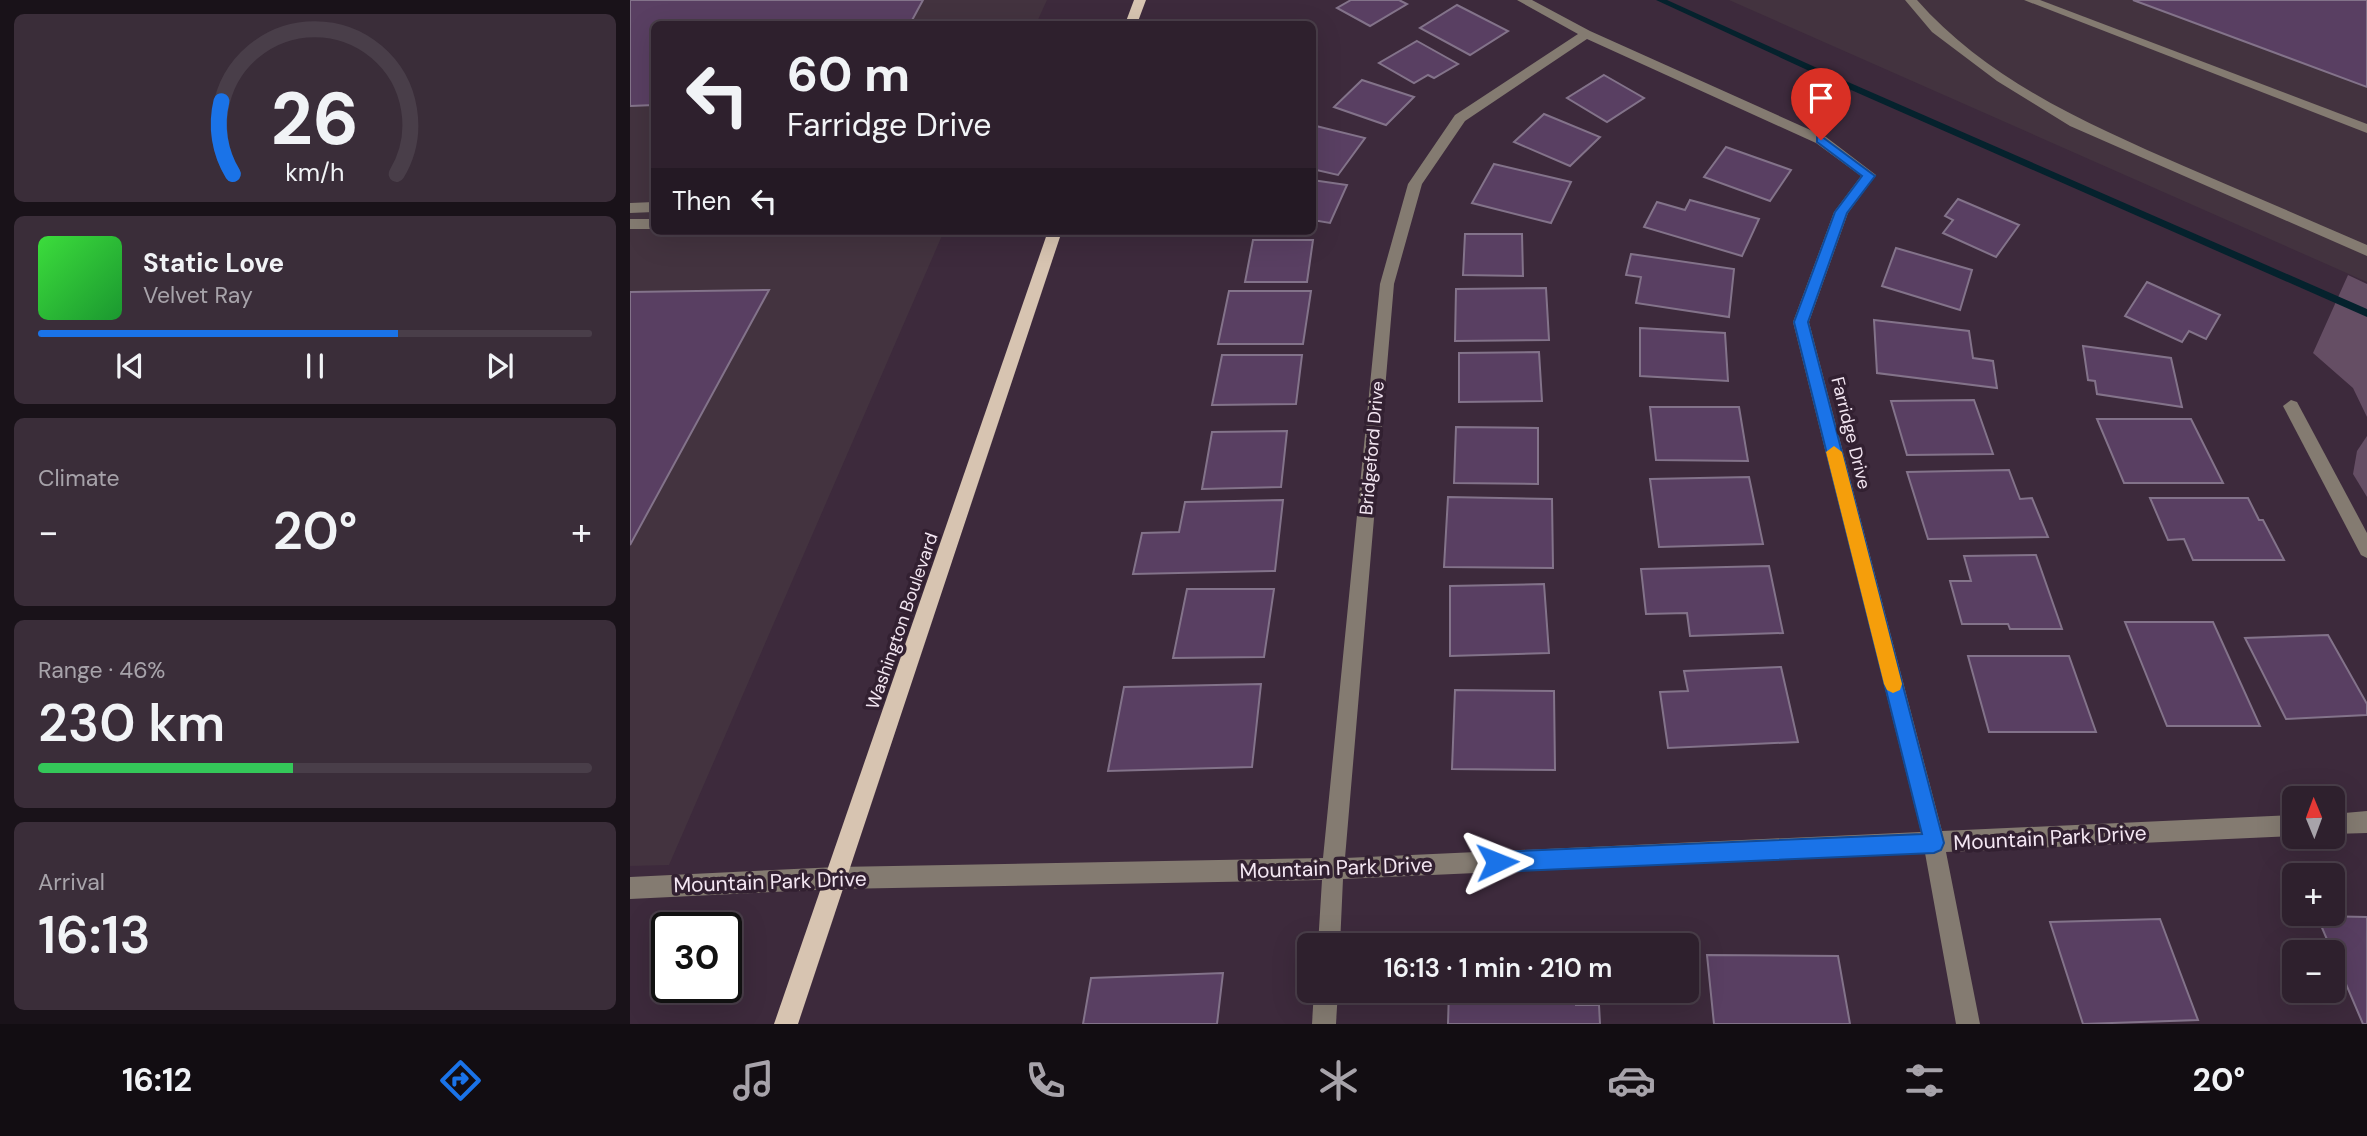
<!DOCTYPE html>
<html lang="en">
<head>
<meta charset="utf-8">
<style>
  body { margin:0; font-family:"DM Sans",sans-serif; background:#3a2d39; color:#f1f3f6; height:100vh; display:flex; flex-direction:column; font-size:26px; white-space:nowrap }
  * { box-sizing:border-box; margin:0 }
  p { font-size:23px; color:#a7a3aa }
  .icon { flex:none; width:38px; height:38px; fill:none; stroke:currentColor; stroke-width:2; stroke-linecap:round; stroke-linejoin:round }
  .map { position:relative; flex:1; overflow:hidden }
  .details { display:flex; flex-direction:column; gap:14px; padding:14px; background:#191219; width:630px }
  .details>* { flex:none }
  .banner { position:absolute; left:21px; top:21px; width:665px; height:214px; border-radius:10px; box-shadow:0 7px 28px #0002,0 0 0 2px #493e49; background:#2e202d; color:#f1f3f6; overflow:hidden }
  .needle { width:46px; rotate:359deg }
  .buttons { position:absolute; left:1652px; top:786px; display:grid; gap:14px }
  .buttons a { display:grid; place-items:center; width:63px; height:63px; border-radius:10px; background:#2e202d; box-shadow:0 7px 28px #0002,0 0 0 2px #493e49; font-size:35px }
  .speed { position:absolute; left:21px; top:912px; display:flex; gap:14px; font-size:35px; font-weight:700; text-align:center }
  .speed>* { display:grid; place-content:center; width:91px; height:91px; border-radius:50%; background:#2e202d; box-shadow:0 7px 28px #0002,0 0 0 2px #493e49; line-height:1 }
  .speed .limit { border:4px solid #111; border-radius:10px; background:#fff; color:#111 }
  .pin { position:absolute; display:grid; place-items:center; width:60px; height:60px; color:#fff; margin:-72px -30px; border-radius:50% 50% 50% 0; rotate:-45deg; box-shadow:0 0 7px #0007 }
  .pin .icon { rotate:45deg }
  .me { position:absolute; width:77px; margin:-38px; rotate:88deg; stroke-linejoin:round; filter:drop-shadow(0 0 5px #0008) }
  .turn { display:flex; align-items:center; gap:24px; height:147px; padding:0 21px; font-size:32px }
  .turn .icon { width:91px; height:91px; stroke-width:2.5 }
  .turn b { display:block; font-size:49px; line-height:60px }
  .then { display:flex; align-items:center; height:66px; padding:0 21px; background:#0003; gap:14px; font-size:26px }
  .big { font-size:52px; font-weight:600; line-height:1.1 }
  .details .tile { flex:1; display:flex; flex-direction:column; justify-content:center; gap:10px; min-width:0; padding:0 24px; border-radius:10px; background:#3a2d39 }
  .details .dial { align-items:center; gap:0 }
  .dial svg { height:182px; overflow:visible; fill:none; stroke:#493e49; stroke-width:7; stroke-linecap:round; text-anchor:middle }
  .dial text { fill:#f1f3f6; stroke:none }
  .song { display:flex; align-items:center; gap:21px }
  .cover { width:84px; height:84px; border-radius:10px; background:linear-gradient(135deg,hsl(120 70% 55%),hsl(130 70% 35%)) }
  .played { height:7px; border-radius:4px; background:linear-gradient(90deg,#1a73e8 65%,#493e49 65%) }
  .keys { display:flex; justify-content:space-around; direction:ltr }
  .heat { display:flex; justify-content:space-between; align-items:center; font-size:38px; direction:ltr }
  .charge { height:10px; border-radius:5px; background:linear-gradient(90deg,#34c759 46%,#493e49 0) }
  .trip { position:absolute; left:667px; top:933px; width:402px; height:70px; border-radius:10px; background:#2e202d; box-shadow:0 7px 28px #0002,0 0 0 2px #493e49; font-weight:600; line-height:70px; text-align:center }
  .menu { display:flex; height:112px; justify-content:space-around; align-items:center; background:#120d12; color:#a7a3aa }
  .menu .icon { width:49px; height:49px }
  .menu .on { color:#1a73e8 }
  .menu b { font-size:32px; color:#f1f3f6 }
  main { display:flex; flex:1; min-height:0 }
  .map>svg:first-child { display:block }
  .commercial { fill:#43333f }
  .green { fill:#654e64 }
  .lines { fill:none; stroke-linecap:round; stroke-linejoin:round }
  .stream { fill:#05222d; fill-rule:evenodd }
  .building { fill:#593f62; stroke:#83738a; stroke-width:2 }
  .minor { fill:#847b71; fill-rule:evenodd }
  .major { fill:#d7c4b1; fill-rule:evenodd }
  .route { fill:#1a73e8; stroke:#114b97; stroke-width:2 }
  .slow { fill:#f59e0b }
  .labels { text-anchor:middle; stroke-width:7; stroke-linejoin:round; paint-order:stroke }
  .street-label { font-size:18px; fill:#f3e6f2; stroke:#322031 }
  .near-street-label { font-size:21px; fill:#f3e6f2; stroke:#322031 }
</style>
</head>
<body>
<main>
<section class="details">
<div class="tile dial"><svg viewBox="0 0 100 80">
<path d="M14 69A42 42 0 1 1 86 69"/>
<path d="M14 69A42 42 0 0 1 9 37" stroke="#1a73e8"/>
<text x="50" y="56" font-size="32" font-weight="700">26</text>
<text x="50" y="72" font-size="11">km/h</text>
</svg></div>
<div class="tile">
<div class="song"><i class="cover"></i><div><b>Static Love</b><p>Velvet Ray</p></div></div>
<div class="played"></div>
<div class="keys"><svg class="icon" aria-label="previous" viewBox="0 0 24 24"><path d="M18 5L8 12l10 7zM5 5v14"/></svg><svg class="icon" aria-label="pause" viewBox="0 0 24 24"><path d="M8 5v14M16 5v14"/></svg><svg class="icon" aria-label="next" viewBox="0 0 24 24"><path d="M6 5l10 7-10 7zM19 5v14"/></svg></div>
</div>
<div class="tile"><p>Climate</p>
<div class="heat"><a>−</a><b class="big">20°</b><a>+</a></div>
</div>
<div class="tile"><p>Range · 46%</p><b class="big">230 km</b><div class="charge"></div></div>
<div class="tile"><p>Arrival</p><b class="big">16:13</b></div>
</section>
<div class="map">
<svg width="1737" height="1024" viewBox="0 0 1737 1024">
  <rect width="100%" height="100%" fill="#3d2a3c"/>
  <g class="commercial">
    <path d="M0 0H417L406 24H24V231H314L39 865 0 866Z"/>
    <path d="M1099 0H1737V282Z"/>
  </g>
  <g class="green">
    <path d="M1718 275 1737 284V417L1723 388 1683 353Z"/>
    <path d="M1737 436V497L1723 474 1727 451Z"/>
  </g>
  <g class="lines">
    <path class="stream" d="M1026 0H1037L1218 82 1737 309V317L1212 86Z"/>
  </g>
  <g class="building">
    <path d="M0 0H293L280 24H24V105L0 106Z"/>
    <path d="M721 0H769L777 4 740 26 707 8Z"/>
    <path d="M1503 0H1737V87Z"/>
    <path d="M827 5 878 31 840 55 790 28Z"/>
    <path d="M787 41 828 64 804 78 798 75 784 83 749 63Z"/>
    <path d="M974 75 1014 98 977 122 937 98Z"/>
    <path d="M732 80 784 97 756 125 704 107Z"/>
    <path d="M914 114 970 137 940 166 884 142Z"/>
    <path d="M682 125 735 138 708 175 682 169Z"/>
    <path d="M1096 147 1161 170 1140 201 1074 177Z"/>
    <path d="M864 164 941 182 921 223 842 203Z"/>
    <path d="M682 180 717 185 700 223 682 220Z"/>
    <path d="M1328 199 1389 225 1366 257 1313 233 1323 220 1315 216Z"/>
    <path d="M1060 200 1129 219 1112 256 1014 227 1027 202 1055 210Z"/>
    <path d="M835 234H892L893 276 833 275Z"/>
    <path d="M623 240H683L677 282H615Z"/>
    <path d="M1266 248 1342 270 1330 310 1252 286Z"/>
    <path d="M1001 254 1104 269 1099 317 1006 303 1011 277 996 275Z"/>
    <path d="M1517 282 1590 315 1576 339 1559 331 1552 342 1495 316Z"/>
    <path d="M916 288 919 340 825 341 826 289Z"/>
    <path d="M139 290 0 545V292Z"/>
    <path d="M599 291H681L673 344H588Z"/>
    <path d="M1244 320 1339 331 1343 358 1363 361 1367 388 1247 373Z"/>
    <path d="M1010 328 1095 333 1098 381 1010 376Z"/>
    <path d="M1453 346 1541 358 1552 407 1467 394 1465 381 1458 380Z"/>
    <path d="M909 352 912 401 829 402V353Z"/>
    <path d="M592 355H672L666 404 582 405Z"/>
    <path d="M1344 400 1363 454 1277 455 1261 401Z"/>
    <path d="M1020 407H1109L1118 461 1026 460Z"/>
    <path d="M1467 419H1561L1593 483H1494Z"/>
    <path d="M826 427 908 428V484L824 483Z"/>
    <path d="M657 431 651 487 572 489 582 432Z"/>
    <path d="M1379 470 1390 499 1402 498 1418 537 1298 539 1277 472Z"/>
    <path d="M1119 477 1133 544 1029 547 1020 479Z"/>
    <path d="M818 497 922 499 923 568 814 567Z"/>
    <path d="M1520 498H1618L1629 520H1633L1654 560H1563L1554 539 1538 540Z"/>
    <path d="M653 500 645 571 503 574 512 533 549 532 555 502Z"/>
    <path d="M1406 555 1432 629H1380L1378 624H1332L1320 581H1341L1334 556Z"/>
    <path d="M1139 566 1153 633 1060 636 1057 613 1016 614 1011 569Z"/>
    <path d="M914 584 919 653 820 656V586Z"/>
    <path d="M557 589H644L634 657 543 658Z"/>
    <path d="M1495 622H1583L1630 726H1537Z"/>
    <path d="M1698 635 1737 704V715L1656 719 1615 638Z"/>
    <path d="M1338 656H1439L1466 732H1359Z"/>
    <path d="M1151 667 1168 742 1038 748 1030 692 1058 691 1054 671Z"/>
    <path d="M631 684 622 767 478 771 494 687Z"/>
    <path d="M825 690 924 691 925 770 822 769Z"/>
    <path d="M1687 916 1737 917V1024H1733Z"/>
    <path d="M1530 919 1568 1020 1453 1024 1420 922Z"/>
    <path d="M1077 955 1208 956 1220 1024H1084Z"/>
    <path d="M593 973 587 1024H453L461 978Z"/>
    <path d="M819 990H946V1005H969L970 1024H818Z"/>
  </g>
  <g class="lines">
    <g class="minor">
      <path d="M887 0H902L960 31 1196 137 1246 175 1218 213 1179 322 1312 831 1664 815V836L1316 852 1350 1024H1326L1295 853 713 879 710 945H688L692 880 207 889 0 899V877L207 867 693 858 750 284 778 184 825 115 948 34ZM957 39 1186 143 1231 176 1204 212 1163 322 1291 832 715 858 764 284 792 184 835 121Z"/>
      <path d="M1275 0H1287C1358 81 1460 125 1556 167 1617 193 1677 219 1737 245V256L1440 126 1367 81 1302 32Z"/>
      <path d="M1394 0H1410L1737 124V133Z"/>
      <path d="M24 202V212L0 213V203Z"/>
      <rect x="0" y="219" width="24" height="10"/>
      <path d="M1661 400 1667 402 1737 533V558L1731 555 1653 406Z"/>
      <path d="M1737 811V833L1703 834V814Z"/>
      <path d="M684 990H708L706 1024H682Z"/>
    </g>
    <g class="major">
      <path d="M504 0H516L507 24H495Z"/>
      <path d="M418 231H432L168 1024H144Z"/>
    </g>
  </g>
  <path class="route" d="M1191 136 1245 176 1217 213 1178 322 1314 843 1311 850 1304 853 867 872 860 869 857 862 860 855 867 852 1292 834 1164 322 1205 212 1232 176 1187 142V137Z"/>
  <path class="slow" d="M1204 446 1212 452 1272 684 1270 690 1263 693 1257 690 1254 684 1196 452Z"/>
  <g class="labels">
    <g class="street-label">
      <text transform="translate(1221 433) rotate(76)" y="6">Farridge Drive</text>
      <text transform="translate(742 448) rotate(-85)" y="6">Bridgeford Drive</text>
      <text transform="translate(272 621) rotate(-71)" y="6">Washington Boulevard</text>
    </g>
    <g class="near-street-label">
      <text transform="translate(1420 838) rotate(-3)" y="7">Mountain Park Drive</text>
      <text transform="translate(706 868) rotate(-2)" y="7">Mountain Park Drive</text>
      <text transform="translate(140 882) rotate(-2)" y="7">Mountain Park Drive</text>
    </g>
  </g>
</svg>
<div class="buttons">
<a><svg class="needle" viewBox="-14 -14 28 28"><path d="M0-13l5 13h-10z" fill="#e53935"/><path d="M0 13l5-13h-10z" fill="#a7a3aa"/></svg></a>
<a>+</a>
<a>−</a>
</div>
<div class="speed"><div class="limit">30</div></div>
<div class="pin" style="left:1191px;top:140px;background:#d93025"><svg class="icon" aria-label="arrive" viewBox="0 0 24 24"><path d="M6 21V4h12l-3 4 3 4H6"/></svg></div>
<svg class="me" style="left:867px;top:862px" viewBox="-20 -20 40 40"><path d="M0-17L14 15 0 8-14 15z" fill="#1a73e8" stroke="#fff" stroke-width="4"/></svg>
<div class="trip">16:13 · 1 min · 210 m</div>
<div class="banner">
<div class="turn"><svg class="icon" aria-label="left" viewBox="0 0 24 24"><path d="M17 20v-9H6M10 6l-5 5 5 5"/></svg><div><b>60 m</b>Farridge Drive</div></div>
<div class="then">Then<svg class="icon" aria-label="left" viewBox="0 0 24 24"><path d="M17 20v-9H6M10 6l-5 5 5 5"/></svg></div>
</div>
</div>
</main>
<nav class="menu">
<b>16:12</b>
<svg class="icon on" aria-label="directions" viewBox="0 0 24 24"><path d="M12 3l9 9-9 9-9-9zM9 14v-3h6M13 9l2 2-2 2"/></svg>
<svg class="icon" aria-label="music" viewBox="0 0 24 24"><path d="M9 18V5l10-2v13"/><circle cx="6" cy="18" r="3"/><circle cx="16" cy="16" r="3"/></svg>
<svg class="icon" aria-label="phone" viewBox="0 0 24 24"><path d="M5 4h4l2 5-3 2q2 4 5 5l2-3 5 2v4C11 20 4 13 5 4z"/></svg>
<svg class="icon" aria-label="climate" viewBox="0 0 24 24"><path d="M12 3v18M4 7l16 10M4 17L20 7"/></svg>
<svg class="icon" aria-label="car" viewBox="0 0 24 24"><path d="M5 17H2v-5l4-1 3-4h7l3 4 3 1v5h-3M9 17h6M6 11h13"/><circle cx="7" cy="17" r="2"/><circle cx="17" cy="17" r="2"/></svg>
<svg class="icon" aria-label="filters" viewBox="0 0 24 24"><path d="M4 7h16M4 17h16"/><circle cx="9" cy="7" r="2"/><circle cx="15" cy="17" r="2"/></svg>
<b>20°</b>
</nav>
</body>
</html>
